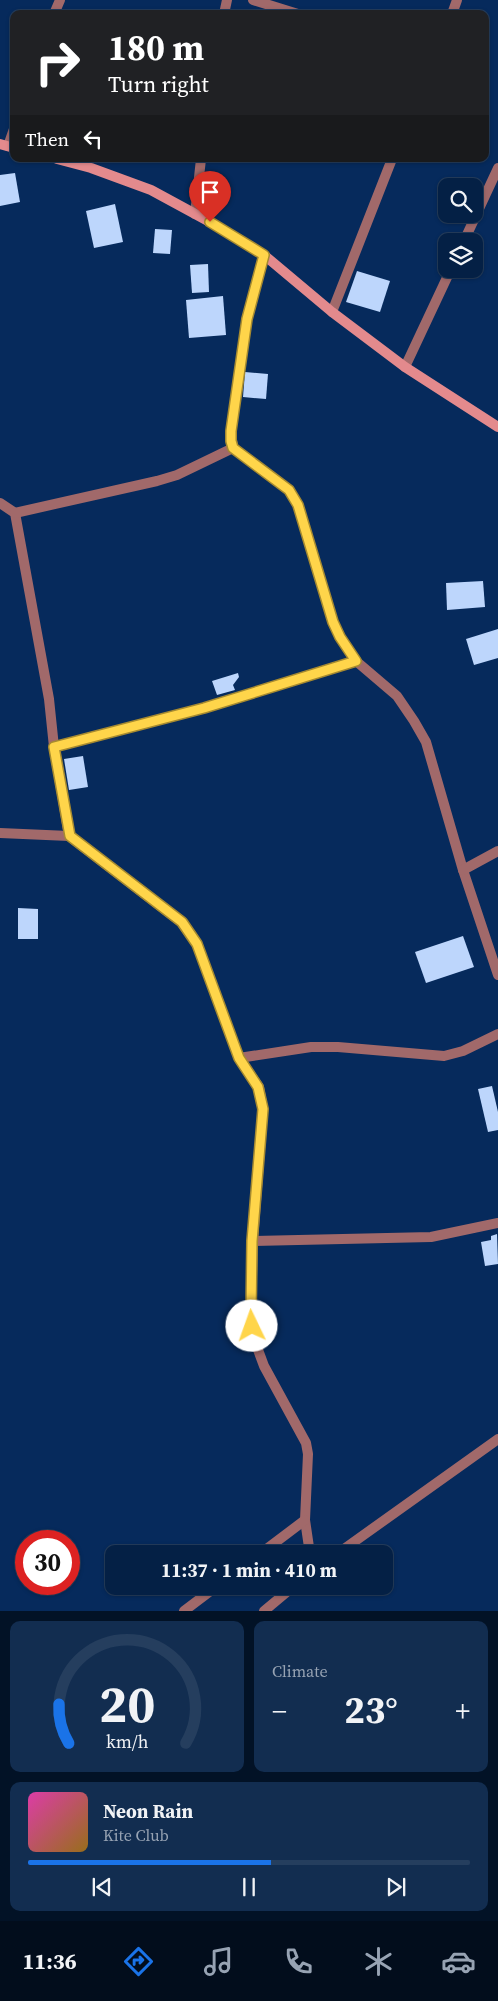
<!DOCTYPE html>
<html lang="en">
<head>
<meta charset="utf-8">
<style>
  body { margin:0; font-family:"Source Serif 4",serif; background:#122d50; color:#f1f3f6; height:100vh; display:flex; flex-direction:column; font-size:19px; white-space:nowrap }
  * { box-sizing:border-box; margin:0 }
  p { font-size:16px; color:#97a3b3 }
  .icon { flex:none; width:28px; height:28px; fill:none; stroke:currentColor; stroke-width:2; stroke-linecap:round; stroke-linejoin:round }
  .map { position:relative; height:1611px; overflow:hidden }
  .drawer { display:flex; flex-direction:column; gap:10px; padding:10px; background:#021226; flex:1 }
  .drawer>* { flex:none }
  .top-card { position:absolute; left:10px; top:10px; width:479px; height:152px; border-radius:10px; box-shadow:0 1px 4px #0004,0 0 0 1px #253e5e; background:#202124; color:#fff; overflow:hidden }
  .controls { position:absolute; left:438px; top:178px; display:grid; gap:10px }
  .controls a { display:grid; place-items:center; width:45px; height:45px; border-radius:10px; background:#042045; box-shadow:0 1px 4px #0004,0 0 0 1px #253e5e; font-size:25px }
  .speed { position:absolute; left:15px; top:1530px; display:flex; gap:10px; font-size:25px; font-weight:700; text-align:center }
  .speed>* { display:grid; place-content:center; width:65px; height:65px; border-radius:50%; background:#042045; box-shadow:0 1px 4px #0004,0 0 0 1px #253e5e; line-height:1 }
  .speed .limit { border:8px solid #d22; background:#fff; color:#111 }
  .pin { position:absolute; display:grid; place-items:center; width:42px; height:42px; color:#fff; margin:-51px -21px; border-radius:50% 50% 50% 0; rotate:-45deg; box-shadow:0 0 5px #0007 }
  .pin .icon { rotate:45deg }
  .me { position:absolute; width:55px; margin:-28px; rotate:357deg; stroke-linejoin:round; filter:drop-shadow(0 0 4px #0008) }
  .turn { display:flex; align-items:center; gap:18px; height:105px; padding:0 15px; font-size:22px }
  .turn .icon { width:65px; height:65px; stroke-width:2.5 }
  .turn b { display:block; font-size:35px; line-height:42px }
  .then { display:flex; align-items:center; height:48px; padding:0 15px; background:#0003; gap:10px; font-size:19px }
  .big { font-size:38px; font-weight:700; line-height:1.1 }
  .drawer .card { flex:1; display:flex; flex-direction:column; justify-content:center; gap:8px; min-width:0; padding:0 18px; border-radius:10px; background:#122d50 }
  .drawer .dial { align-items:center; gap:0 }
  .dial svg { height:130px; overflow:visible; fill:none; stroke:#253e5e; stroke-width:7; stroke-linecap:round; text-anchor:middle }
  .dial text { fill:#f1f3f6; stroke:none }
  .song { display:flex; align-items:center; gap:15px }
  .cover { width:60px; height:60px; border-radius:8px; background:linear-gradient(135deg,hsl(320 70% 55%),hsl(40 70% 35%)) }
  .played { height:5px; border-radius:2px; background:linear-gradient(90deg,#1a73e8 55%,#253e5e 55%) }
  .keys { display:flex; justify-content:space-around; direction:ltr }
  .heat { display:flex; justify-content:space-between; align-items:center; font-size:28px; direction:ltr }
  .drawer .tiles { flex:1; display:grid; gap:10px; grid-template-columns:1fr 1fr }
  .card:last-child { grid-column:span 2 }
  .trip { position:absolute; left:105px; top:1545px; width:288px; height:50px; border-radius:10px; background:#042045; box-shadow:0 1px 4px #0004,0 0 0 1px #253e5e; font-weight:700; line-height:50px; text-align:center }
  .tabs { display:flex; height:80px; justify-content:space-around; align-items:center; background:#020d1c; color:#97a3b3 }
  .tabs .icon { width:35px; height:35px }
  .tabs .on { color:#1a73e8 }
  .tabs b { font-size:22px; color:#f1f3f6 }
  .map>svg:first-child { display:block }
  .building { fill:#bdd6fc }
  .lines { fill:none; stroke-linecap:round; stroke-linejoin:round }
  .street { stroke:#a1696a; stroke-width:10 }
  .secondary { stroke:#e38a8d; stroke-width:10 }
  .route-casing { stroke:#a68a30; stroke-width:12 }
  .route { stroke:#ffd54a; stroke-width:9 }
</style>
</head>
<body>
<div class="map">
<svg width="498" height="1611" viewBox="0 0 498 1611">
  <rect width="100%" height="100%" fill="#062a5c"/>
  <g class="building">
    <path d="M15 173 20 202 0 206V175Z"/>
    <path d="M115 204 123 242 94 248 86 211Z"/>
    <path d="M155 229 172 230 170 254 153 253Z"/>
    <path d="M208 264 209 292 192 293 190 265Z"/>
    <path d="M357 271 390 281 380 312 346 302Z"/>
    <path d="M223 296 226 335 189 338 186 300Z"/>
    <path d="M245 372 268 374 266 399 243 397Z"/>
    <path d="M483 581 485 607 447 610 446 583Z"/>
    <path d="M498 629V658L474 665 466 639Z"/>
    <path d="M238 673 239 677 233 685 235 690 217 695 212 681Z"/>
    <path d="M83 756 88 787 69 790 64 759Z"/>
    <path d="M18 908 38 909V939H18Z"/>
    <path d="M463 936 474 967 426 983 415 952Z"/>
    <path d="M492 1086 498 1112V1130L488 1132 478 1089Z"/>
    <path d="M497 1234 498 1264 485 1266 481 1242 491 1240V1236Z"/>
  </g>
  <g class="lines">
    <g class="street">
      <path d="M253 0 298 14"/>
      <path d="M54 14 60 0"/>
      <path d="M224 14 227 0"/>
      <path d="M452 14 457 0"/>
      <path d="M8 146 14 129"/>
      <path d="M195 214 201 159"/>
      <path d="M464 241 498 168"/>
      <path d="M264 255 247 319 231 431 233 448 289 490 298 505 333 622 340 637 356 661 397 696 414 721 426 742 463 870 498 975"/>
      <path d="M332 312 392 159"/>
      <path d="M405 367 451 269"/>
      <path d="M0 503 15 513 49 699 54 747 69 836 181 922 197 944 239 1058 259 1087 263 1109 253 1241 251 1314 254 1339 264 1366 306 1443 308 1454 305 1520 310 1554"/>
      <path d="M15 513 157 481 177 475 233 448"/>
      <path d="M54 747 204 708 356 661"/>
      <path d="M0 833 69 836"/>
      <path d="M463 870 498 851"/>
      <path d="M239 1058 311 1047H338L444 1056 463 1051 498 1034"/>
      <path d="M253 1241 431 1237 498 1223"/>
      <path d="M260 1554 305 1520"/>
      <path d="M337 1554 498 1439"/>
      <path d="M184 1611 217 1586"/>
      <path d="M264 1611 294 1586"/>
    </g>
    <g class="secondary">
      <path d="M0 144 14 148"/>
      <path d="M57 159 91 168 151 190 210 222 264 255 332 312 405 367 498 427"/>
    </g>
  </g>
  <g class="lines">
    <defs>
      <path id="route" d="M210 222 264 255 247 319 231 431V441L233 448 289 490 298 505 333 622 340 637 356 661 204 708 54 747 70 836 182 922 197 944 239 1058 258 1087 263 1109 252 1241 251 1314 252 1326"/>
    </defs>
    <use href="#route" class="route-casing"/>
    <use href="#route" class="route"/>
  </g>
</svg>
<div class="controls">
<a><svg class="icon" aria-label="search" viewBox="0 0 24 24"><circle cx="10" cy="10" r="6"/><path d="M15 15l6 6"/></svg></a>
<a><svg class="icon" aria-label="layers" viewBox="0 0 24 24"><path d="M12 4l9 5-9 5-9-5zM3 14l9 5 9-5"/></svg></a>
</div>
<div class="speed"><div class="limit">30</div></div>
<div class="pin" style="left:210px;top:222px;background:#d93025"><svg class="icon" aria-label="arrive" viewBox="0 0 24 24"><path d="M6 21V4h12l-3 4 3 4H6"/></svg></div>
<svg class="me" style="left:252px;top:1326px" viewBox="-20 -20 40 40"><circle r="19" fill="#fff"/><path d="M0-13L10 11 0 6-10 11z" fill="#ffd54a"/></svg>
<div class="trip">11:37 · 1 min · 410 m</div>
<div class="top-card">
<div class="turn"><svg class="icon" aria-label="right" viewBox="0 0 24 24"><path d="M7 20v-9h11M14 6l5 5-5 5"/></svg><div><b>180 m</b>Turn right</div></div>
<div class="then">Then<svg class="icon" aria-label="left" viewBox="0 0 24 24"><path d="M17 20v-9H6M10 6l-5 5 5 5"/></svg></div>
</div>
</div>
<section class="drawer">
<div class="tiles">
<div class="card dial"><svg viewBox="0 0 100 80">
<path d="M14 69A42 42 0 1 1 86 69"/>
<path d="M14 69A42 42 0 0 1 8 45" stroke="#1a73e8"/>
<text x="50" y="56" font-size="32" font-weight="700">20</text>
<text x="50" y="72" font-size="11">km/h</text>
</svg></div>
<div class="card"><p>Climate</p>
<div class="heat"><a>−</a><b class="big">23°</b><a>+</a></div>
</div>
<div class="card">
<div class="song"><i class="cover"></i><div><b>Neon Rain</b><p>Kite Club</p></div></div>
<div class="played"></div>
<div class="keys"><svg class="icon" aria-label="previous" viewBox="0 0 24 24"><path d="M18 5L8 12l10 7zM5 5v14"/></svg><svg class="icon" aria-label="pause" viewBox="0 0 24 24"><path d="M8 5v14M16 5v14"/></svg><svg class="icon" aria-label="next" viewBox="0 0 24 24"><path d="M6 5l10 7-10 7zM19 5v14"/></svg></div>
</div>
</div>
</section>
<nav class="tabs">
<b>11:36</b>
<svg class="icon on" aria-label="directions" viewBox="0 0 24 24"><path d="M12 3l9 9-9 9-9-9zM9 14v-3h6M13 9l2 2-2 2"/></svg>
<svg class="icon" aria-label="music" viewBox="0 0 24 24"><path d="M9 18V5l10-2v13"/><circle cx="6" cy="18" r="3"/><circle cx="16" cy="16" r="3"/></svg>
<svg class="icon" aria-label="phone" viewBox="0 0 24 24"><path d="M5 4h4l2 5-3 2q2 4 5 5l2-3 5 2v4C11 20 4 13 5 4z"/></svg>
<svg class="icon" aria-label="climate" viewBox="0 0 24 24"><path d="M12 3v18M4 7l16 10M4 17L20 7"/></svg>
<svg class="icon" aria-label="car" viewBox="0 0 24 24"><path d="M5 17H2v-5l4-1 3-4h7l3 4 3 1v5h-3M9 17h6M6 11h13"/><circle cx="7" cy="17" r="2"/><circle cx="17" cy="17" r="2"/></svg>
</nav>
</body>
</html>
